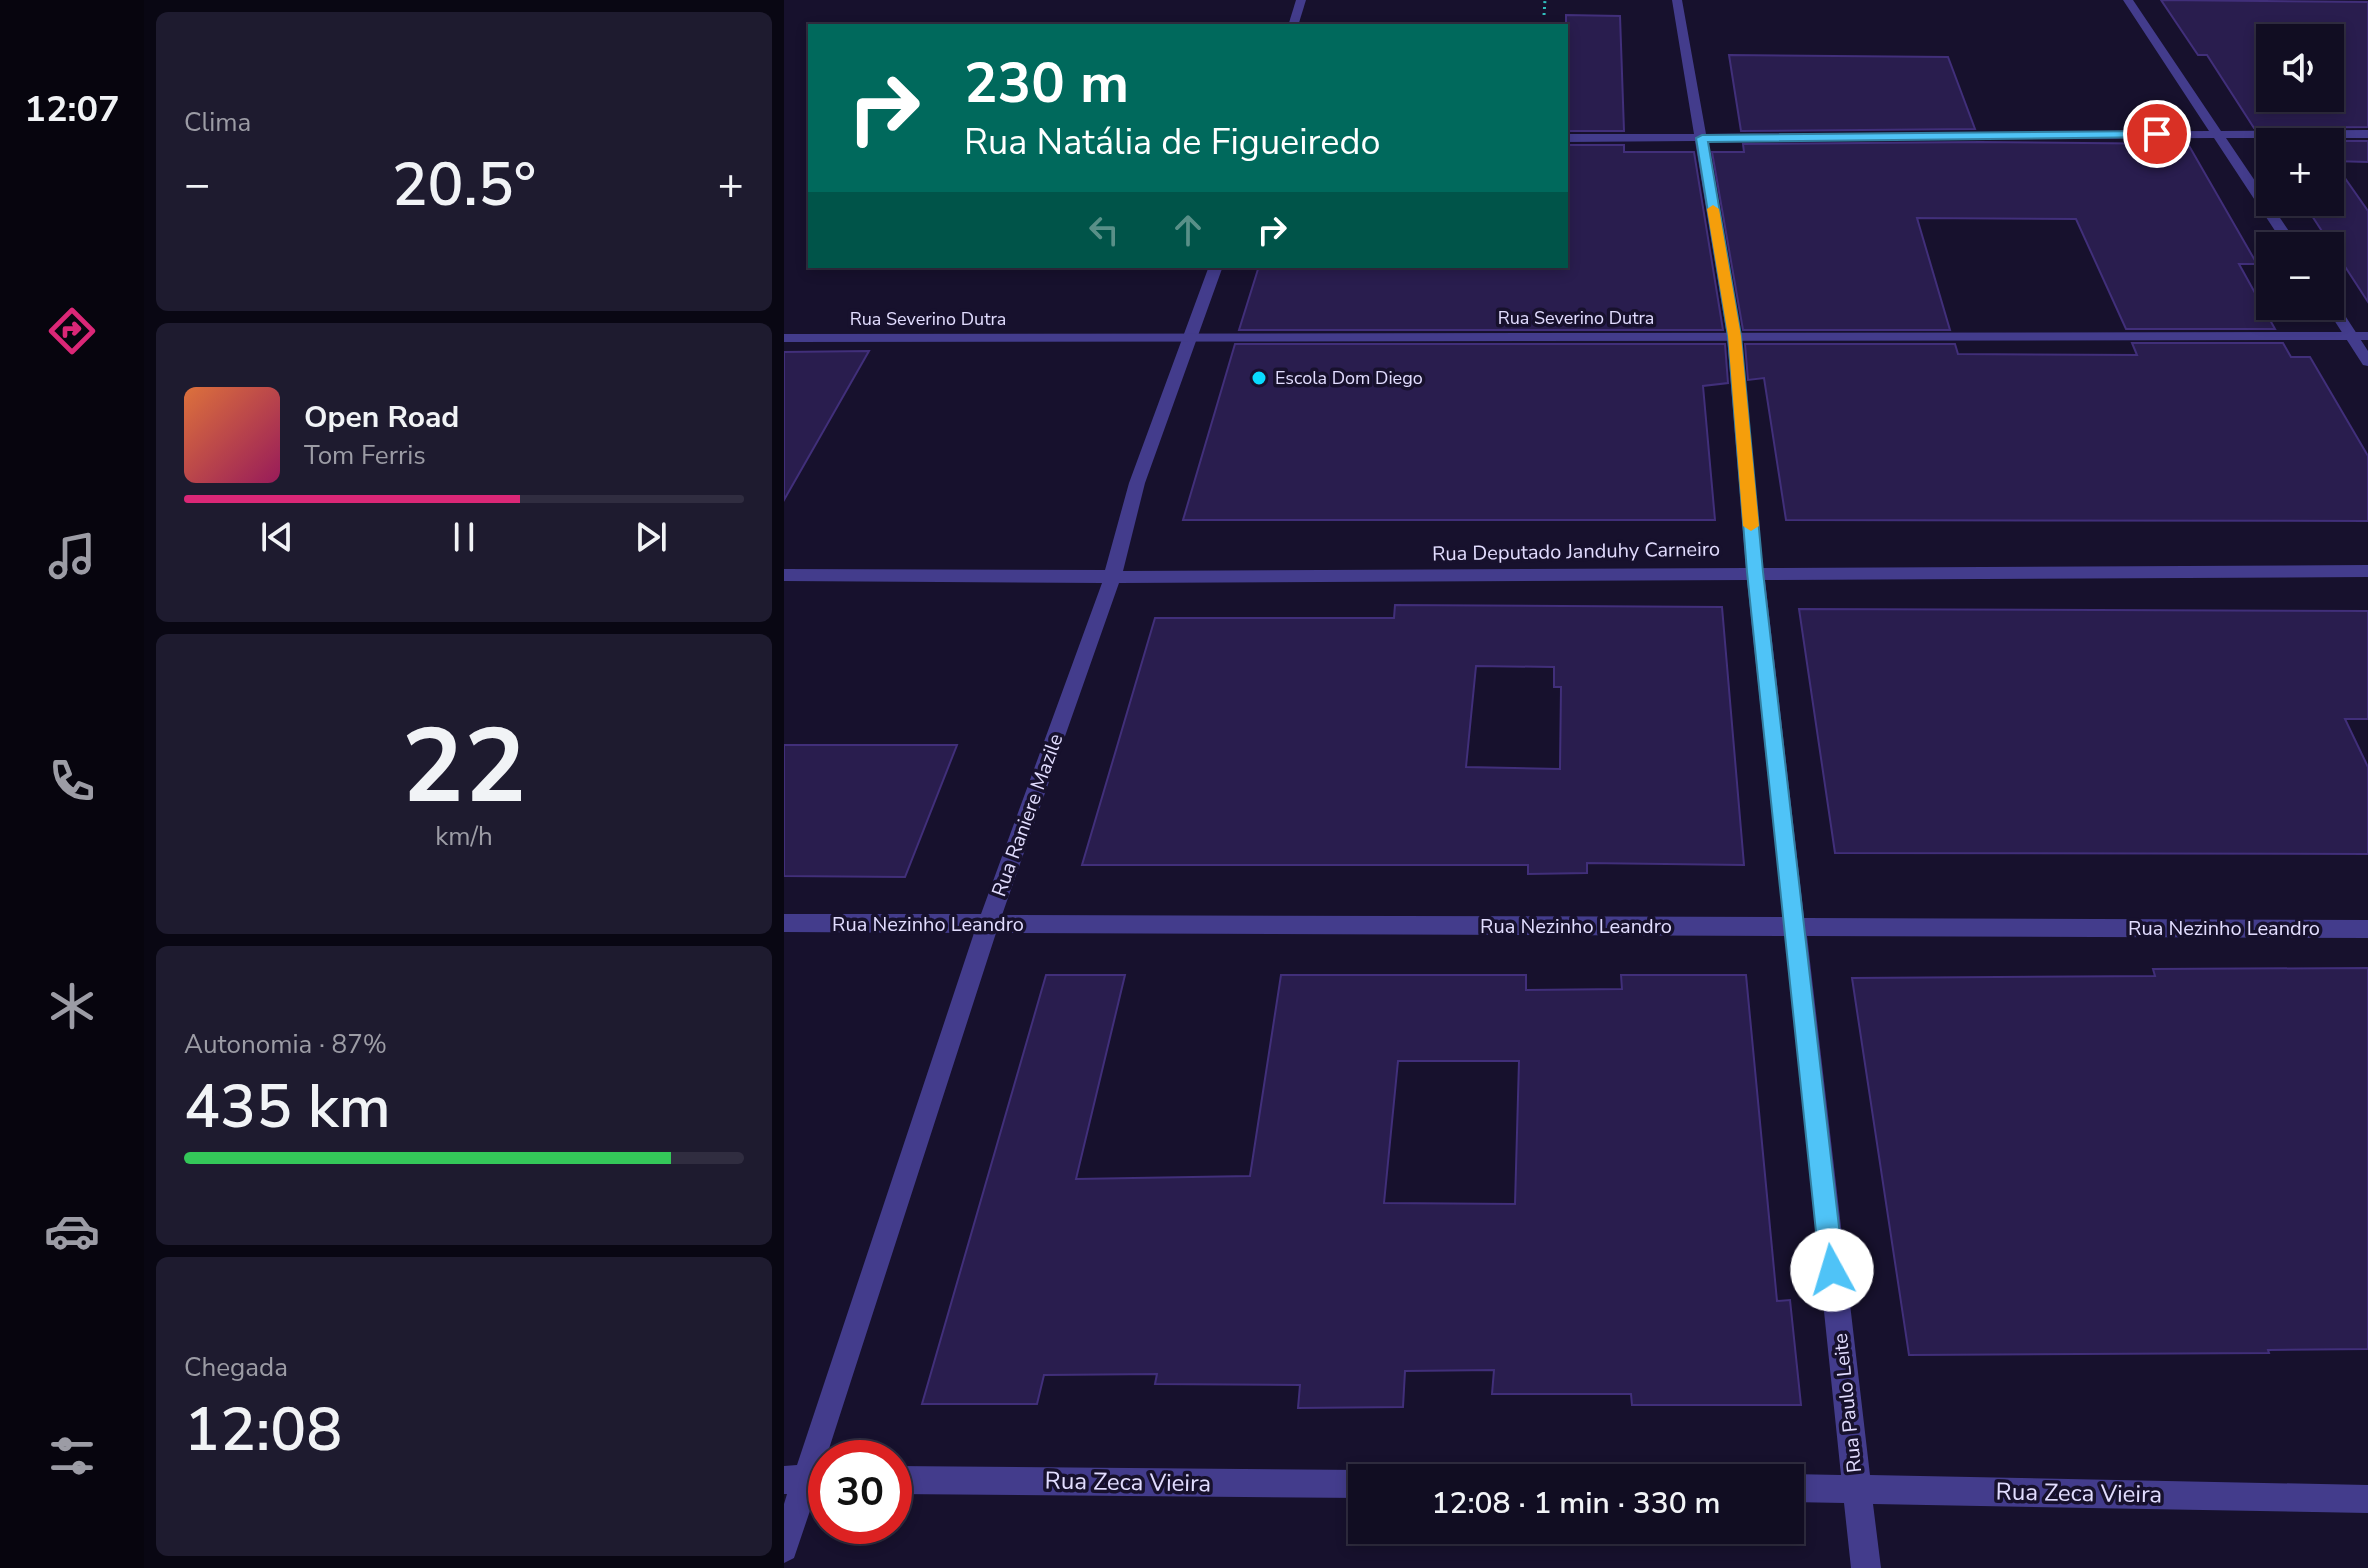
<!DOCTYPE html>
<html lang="pt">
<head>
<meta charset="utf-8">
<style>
  body { margin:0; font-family:"Nunito Sans",sans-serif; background:#1e1b2f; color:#f1f3f6; height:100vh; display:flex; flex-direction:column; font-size:30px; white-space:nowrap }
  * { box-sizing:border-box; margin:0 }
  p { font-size:26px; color:#9c9ca5 }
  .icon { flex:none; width:44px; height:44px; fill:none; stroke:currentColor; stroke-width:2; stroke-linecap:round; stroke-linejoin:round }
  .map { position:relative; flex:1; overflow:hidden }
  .side { display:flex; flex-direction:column; gap:12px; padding:12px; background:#090713; width:640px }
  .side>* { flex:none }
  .top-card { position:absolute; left:24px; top:24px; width:760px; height:244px; border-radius:0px; box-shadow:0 4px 12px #0003,0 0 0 2px #302d40; background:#00695c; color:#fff; overflow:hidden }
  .buttons { position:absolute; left:1472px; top:24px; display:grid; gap:16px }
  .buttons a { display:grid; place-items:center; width:88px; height:88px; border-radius:0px; background:#110d22; box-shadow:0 4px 12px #0003,0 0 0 2px #302d40; font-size:40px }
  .speed { position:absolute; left:24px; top:1440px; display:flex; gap:16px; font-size:40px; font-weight:700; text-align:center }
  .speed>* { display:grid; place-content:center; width:104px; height:104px; border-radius:50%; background:#110d22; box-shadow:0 4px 12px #0003,0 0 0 2px #302d40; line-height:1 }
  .speed .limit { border:12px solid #d22; background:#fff; color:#111 }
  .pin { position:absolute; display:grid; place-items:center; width:68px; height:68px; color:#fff; margin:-34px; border:4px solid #fff; border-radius:50%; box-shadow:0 2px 8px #0007 }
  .me { position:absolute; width:88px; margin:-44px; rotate:354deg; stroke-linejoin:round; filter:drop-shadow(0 0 6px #0008) }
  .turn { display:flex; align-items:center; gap:28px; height:168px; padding:0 24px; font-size:36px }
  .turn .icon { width:104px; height:104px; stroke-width:2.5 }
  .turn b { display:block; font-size:56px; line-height:68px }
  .lanes { display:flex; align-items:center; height:76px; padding:0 24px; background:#0003; justify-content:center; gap:40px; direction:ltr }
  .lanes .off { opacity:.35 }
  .big { font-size:60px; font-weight:600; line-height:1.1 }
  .side .widget { flex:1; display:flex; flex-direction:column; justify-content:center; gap:12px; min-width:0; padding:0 28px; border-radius:12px; background:#1e1b2f }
  .side .dial { align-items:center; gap:0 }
  .dial b { font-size:104px; line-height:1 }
  .song { display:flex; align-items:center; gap:24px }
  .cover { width:96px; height:96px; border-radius:12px; background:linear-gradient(135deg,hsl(20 70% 55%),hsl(330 70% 35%)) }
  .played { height:8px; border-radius:4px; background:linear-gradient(90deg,#db2777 60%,#302d40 60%) }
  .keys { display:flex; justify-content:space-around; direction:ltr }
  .heat { display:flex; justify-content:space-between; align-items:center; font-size:44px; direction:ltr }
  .charge { height:12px; border-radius:6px; background:linear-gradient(90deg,#34c759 87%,#302d40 0) }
  .trip { position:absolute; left:564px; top:1464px; width:456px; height:80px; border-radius:0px; background:#110d22; box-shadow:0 4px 12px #0003,0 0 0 2px #302d40; font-weight:600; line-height:80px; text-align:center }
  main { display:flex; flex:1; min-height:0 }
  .menu { display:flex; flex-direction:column; width:144px; justify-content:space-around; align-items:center; background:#07050e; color:#9c9ca5 }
  .menu .icon { width:56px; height:56px }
  .menu .selected { color:#db2777 }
  .menu b { font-size:36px; color:#f1f3f6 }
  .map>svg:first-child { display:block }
  .building { fill:#291d4e; stroke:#412f7a; stroke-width:2; fill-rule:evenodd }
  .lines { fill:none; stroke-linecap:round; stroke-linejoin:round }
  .path { stroke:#30c0be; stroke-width:3; stroke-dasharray:2 4; stroke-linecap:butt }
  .minor { fill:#433c8c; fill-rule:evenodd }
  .tertiary { fill:#433c8c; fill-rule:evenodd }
  .route { fill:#4fc3f7; stroke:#337fa1; stroke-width:2 }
  .slow { fill:#f59e0b }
  .poi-dot { fill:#09dcff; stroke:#17112d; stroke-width:3 }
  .labels { text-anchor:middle; stroke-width:7; stroke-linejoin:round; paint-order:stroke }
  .far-street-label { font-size:18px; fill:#e2ddff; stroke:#17112d }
  .far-poi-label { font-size:18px; fill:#e2ddff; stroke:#17112d; text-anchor:start }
  .street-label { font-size:20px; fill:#e2ddff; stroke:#17112d }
  .near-street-label { font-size:24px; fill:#e2ddff; stroke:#17112d }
</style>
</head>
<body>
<main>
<nav class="menu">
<b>12:07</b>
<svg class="icon selected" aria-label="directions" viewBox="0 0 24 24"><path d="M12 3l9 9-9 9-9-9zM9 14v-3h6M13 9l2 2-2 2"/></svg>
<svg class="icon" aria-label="music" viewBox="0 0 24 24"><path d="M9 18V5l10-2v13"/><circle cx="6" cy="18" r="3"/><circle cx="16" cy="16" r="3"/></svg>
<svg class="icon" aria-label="phone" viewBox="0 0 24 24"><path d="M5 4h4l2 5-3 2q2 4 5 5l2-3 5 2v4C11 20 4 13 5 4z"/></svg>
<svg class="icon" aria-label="climate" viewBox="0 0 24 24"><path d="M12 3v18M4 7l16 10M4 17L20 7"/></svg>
<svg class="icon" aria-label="car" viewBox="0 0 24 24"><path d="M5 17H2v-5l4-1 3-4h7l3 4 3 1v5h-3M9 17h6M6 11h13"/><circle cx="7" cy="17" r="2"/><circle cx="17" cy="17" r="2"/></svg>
<svg class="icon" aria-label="filters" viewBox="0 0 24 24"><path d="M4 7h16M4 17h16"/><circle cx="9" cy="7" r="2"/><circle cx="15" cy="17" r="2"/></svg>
</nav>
<section class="side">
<div class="widget"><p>Clima</p>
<div class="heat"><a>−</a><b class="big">20.5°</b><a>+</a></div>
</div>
<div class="widget">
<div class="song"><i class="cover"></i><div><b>Open Road</b><p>Tom Ferris</p></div></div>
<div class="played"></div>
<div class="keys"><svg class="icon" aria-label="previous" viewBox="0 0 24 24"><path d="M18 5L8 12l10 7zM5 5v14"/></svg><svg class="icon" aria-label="pause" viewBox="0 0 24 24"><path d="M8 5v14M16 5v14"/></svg><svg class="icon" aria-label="next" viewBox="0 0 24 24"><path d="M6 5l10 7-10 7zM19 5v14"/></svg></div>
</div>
<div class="widget dial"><b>22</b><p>km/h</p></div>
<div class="widget"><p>Autonomia · 87%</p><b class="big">435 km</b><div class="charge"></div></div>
<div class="widget"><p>Chegada</p><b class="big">12:08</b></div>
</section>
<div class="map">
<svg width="1584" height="1568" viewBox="0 0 1584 1568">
  <rect width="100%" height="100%" fill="#17112d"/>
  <g class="building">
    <path d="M1377 0 1584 2V127L1470 128 1423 55H1414ZM1486 38H1546V98H1486Z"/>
    <path d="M782 15 836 16 840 131H782Z"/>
    <path d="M945 55 1164 57 1191 129 957 131Z"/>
    <path d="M1479 141H1584V162L1549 161 1584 211V302L1519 202H1546V142H1486V152Z"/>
    <path d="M1196 142 1404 144 1473 264H1455L1491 329H1342L1292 219 1133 218 1166 330H959L928 152H960L959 144Z"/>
    <path d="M782 145H840V152H910L939 330H455L475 266H782Z"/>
    <path d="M1348 343H1499L1507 357H1526L1584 456V521L1002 520 980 378 964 380 961 344H1171L1174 354 1353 355Z"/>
    <path d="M451 344H941L944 383 919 386 931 520H399Z"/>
    <path d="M85 351 0 500V352Z"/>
    <path d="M611 605 938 607 960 865 803 863V873L744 874V865H298L371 618H610ZM692 666 770 667V687H777L776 769 682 767Z"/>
    <path d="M1015 609 1584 611V719H1561L1584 767V854L1051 853Z"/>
    <path d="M0 745H173L121 877 0 876Z"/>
    <path d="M1584 968V1349L1484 1350 1485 1353 1125 1355 1068 978 1371 976 1369 969Z"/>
    <path d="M262 975H341L292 1179 466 1176 497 975H742V990L838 989 837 975H962L993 1301 1006 1300 1017 1405H848L847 1394H708L710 1370 621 1371 619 1407 514 1408 516 1385 371 1384 373 1374 260 1375 253 1404H138ZM614 1061H735L731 1204 600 1203Z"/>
  </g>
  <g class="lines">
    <path class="path" d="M760 15 761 0"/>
    <g class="minor">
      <path d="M512 0H522L514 26H504Z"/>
      <path d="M888 0H898L922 134 1425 131 1339 0H1349L1437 131 1584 130V138H1442L1515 246H1501L1430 138 923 141 957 336 979 568 1584 565V577L981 580 1020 918 1584 920V938L1023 936 1086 1475 1584 1485V1513L1089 1504 1097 1568H1067L1060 1503 1006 1502V1478H996L1006 1474 1057 1475 1001 936 212 933 42 1458V1493H32L10 1558 0 1563V1504L3 1494H0V1466L13 1465 190 933 0 932V914H197L318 583 0 581V569L321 570 345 483 425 266H439L361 483 339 571 962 568 943 336 911 141 782 142V134H910ZM963 580 999 917 218 915 335 583Z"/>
      <path d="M1546 299 1551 300 1584 351V366L1579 365 1541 306H1546Z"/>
      <path d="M110 1466 578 1470 590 1478H578V1498L110 1494Z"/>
    </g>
    <path class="tertiary" d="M1584 332V340L0 342V334Z"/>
  </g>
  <path class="route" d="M1373 131 1377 137 924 142 957 336 979 572 1060 1270 1057 1279 1048 1282 1040 1279 1036 1270 963 572 944 336 912 138 918 135Z"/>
  <path class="slow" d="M929 205 935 209 957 336 975 526 967 531 959 526 944 336 923 209Z"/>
  <circle class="poi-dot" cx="475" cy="378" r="8"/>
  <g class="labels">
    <g class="far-street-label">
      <text x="792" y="324">Rua Severino Dutra</text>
      <text x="144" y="325">Rua Severino Dutra</text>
    </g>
    <g class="far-poi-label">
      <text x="491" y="384">Escola Dom Diego</text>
    </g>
    <g class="street-label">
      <text transform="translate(792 551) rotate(-1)" y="7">Rua Deputado Janduhy Carneiro</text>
      <text transform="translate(243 815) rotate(-70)" y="7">Rua Raniere Mazile</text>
      <text x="144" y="931">Rua Nezinho Leandro</text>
      <text x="792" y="933">Rua Nezinho Leandro</text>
      <text x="1440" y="935">Rua Nezinho Leandro</text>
      <text transform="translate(1063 1403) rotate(-96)" y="7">Rua Paulo Leite</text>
    </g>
    <g class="near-street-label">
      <text transform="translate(344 1482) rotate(1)" y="8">Rua Zeca Vieira</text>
      <text transform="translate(1295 1493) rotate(1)" y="8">Rua Zeca Vieira</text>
    </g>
  </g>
</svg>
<div class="buttons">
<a><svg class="icon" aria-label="sound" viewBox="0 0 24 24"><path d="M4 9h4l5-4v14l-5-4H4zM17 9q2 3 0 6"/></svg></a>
<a>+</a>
<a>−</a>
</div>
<div class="speed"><div class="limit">30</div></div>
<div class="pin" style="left:1373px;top:134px;background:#d93025"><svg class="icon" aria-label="arrive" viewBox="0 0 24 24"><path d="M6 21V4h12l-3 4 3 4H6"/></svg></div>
<svg class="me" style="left:1048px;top:1270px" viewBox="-20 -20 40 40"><circle r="19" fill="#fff"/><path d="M0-13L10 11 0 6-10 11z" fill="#4fc3f7"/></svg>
<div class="trip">12:08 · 1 min · 330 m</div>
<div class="top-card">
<div class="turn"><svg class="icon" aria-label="right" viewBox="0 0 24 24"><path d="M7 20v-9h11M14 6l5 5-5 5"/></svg><div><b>230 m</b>Rua Natália de Figueiredo</div></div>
<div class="lanes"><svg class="icon off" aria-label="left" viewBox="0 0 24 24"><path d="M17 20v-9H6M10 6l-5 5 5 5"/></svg><svg class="icon off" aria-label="ahead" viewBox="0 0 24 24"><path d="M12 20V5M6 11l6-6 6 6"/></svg><svg class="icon" aria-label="right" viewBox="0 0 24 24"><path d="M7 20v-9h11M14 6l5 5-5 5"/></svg></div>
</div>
</div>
</main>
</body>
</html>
